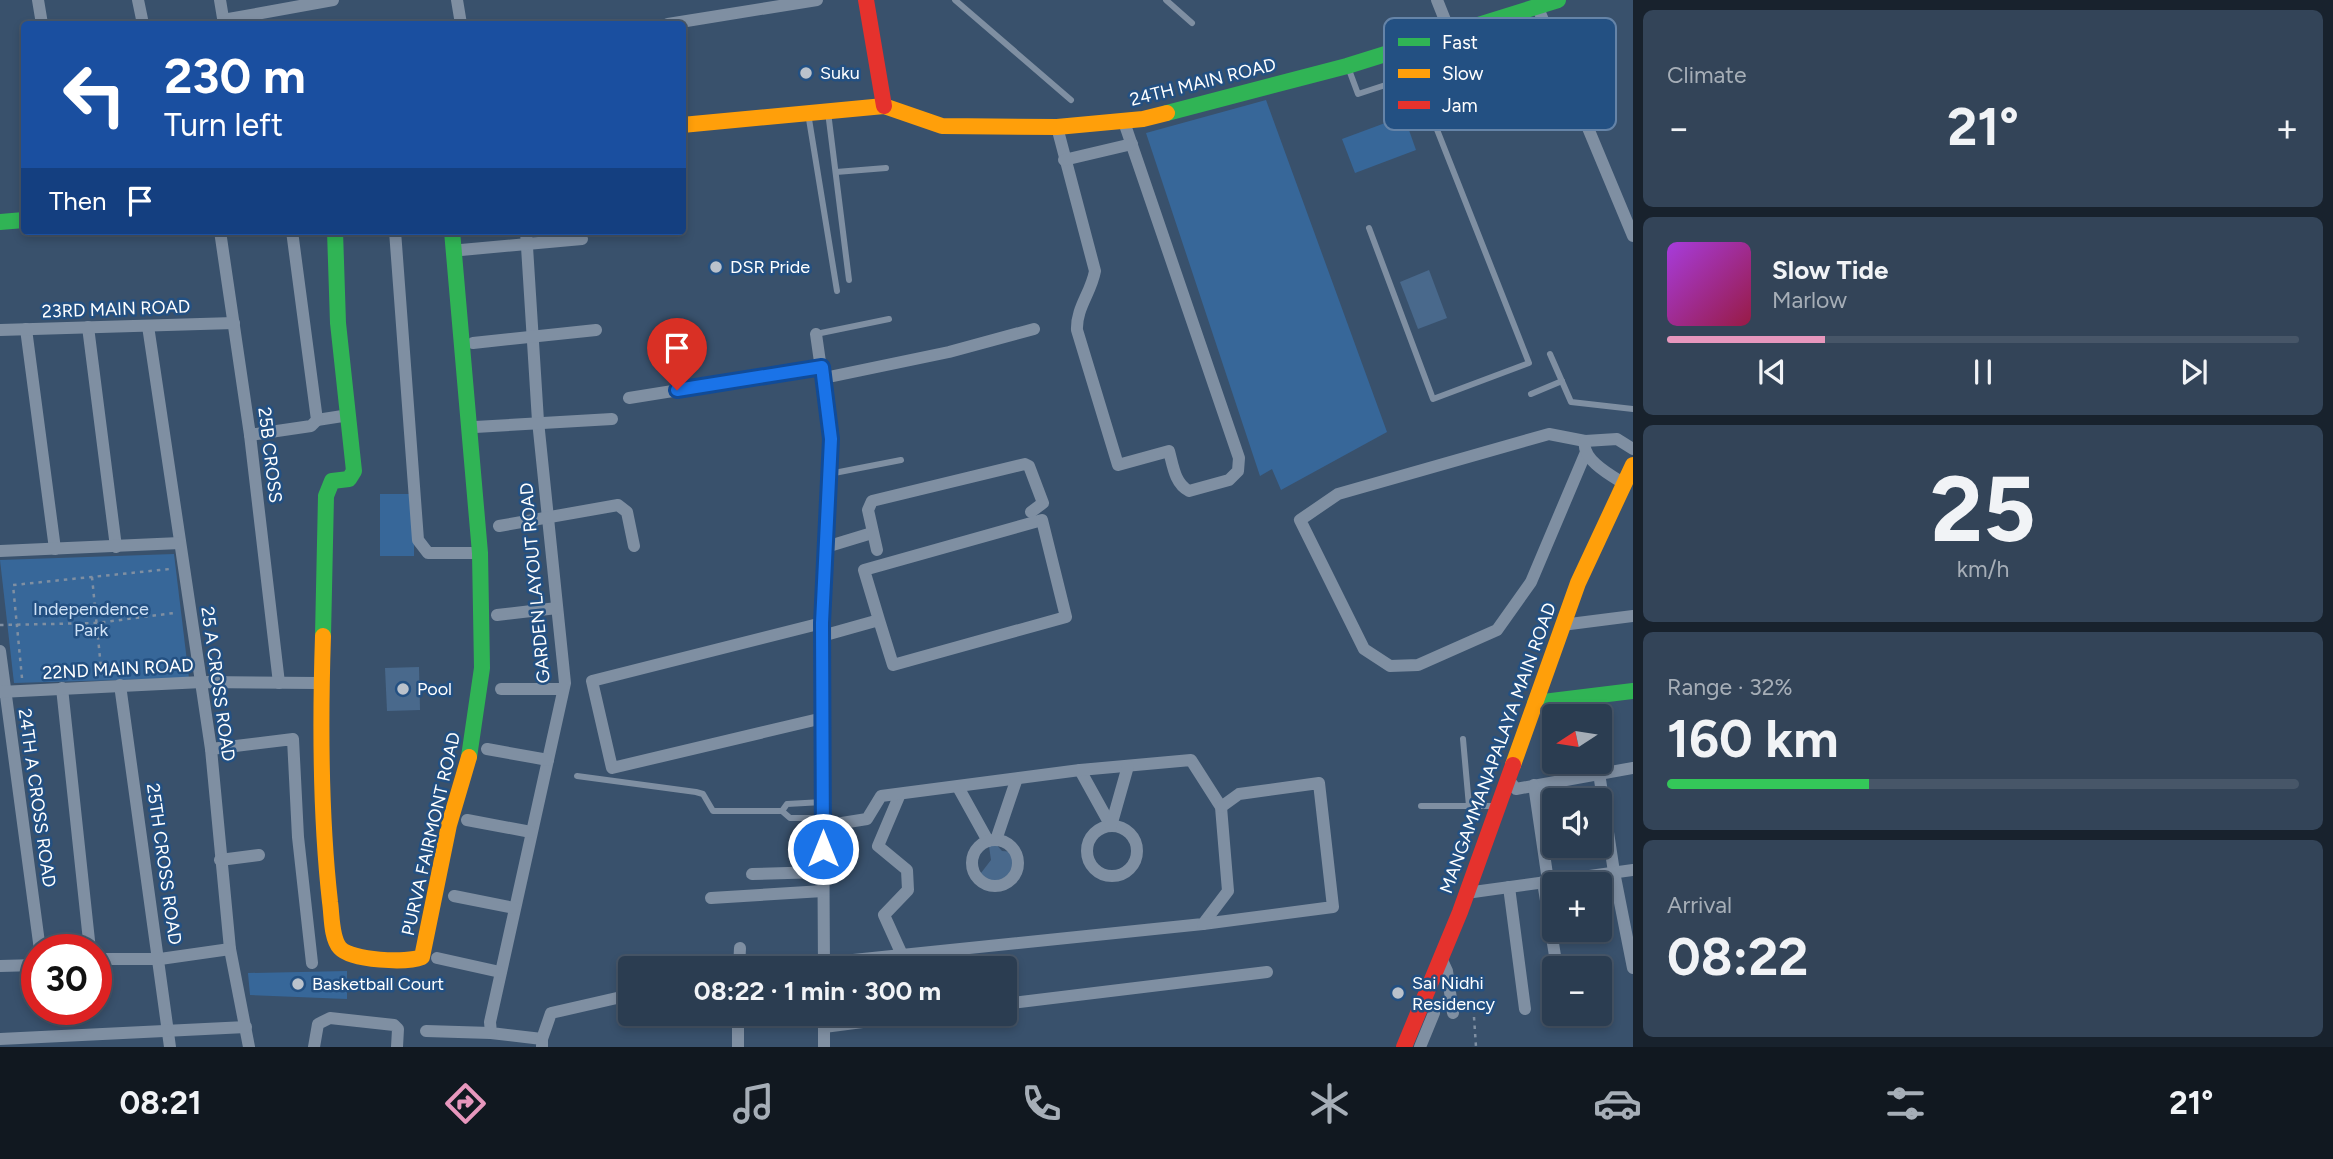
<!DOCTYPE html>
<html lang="en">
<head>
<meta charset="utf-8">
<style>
  body { margin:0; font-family:Figtree,sans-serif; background:#334458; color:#f1f3f6; height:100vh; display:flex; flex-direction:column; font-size:26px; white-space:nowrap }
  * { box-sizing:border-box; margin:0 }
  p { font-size:23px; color:#a6aeb7 }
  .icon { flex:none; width:38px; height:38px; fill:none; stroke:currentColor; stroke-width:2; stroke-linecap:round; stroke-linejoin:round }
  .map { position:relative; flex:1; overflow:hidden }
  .drawer { display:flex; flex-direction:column; gap:10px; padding:10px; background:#18222d; width:700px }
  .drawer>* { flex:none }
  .banner { position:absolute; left:21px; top:21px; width:665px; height:214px; border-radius:7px; box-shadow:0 4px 10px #0003,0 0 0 2px #475668; background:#1a4fa0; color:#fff; overflow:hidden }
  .needle { width:46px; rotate:258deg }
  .buttons { position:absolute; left:1542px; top:704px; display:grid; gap:14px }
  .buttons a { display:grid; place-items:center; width:70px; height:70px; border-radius:7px; background:#2b3d51; box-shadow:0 4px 10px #0003,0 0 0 2px #475668; font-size:35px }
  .speed { position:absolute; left:21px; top:934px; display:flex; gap:14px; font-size:35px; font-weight:700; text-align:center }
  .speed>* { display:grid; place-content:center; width:91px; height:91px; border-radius:50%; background:#2b3d51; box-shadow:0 4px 10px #0003,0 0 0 2px #475668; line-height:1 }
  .speed .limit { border:10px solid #d22; background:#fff; color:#111 }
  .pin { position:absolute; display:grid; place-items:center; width:60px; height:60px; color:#fff; margin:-72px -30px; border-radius:50% 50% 50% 0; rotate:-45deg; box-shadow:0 0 7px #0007 }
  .pin .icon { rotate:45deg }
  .me { position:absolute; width:77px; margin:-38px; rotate:0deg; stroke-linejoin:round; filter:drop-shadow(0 0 5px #0008) }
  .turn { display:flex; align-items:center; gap:24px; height:147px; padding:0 28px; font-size:32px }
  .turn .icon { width:91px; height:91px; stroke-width:2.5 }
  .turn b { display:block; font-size:49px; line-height:60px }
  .then { display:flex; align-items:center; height:66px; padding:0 28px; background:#0003; gap:14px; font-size:26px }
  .big { font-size:52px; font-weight:700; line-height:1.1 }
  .drawer .widget { flex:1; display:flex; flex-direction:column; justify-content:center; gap:10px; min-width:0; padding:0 24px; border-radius:10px; background:#334458 }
  .drawer .dial { align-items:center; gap:0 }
  .dial b { font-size:91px; line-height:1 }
  .song { display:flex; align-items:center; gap:21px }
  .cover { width:84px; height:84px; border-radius:10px; background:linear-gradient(135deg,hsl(280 70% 55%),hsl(340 70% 35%)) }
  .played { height:7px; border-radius:4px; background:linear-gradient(90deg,#e797bd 25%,#475668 25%) }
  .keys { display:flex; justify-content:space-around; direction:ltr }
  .heat { display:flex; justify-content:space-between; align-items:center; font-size:38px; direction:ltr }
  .charge { height:10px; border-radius:5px; background:linear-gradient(90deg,#34c759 32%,#475668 0) }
  .trip { position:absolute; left:618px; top:956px; width:399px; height:70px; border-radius:7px; background:#2b3d51; box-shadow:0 4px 10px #0003,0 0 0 2px #475668; font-weight:700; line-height:70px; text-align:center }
  .menu { display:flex; height:112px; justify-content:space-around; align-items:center; background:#111820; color:#a6aeb7 }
  .menu .icon { width:49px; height:49px }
  .menu .selected { color:#e797bd }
  .menu b { font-size:32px; color:#f1f3f6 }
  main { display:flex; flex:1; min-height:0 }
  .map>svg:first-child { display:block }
  .green { fill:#376799 }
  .water { fill:#49698c }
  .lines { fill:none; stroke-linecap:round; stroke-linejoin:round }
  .path { stroke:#7f8fa2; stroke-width:2.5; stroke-dasharray:3.5 5; stroke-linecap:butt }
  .lane { stroke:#7f8fa2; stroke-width:6 }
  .street { stroke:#7f8fa2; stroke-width:12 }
  .fast { stroke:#30b455; stroke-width:16 }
  .slow { stroke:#ff9f0a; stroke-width:16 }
  .jam { stroke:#e5322d; stroke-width:16 }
  .route-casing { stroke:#114b97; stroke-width:18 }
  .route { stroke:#1a73e8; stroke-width:12 }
  .poi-dot { fill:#bac2cc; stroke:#235082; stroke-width:2.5 }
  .labels { text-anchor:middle; stroke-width:5; stroke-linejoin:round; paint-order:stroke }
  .poi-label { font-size:18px; fill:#fff; stroke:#235082; text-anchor:start }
  .street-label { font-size:18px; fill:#fff; stroke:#235082 }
  .park-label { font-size:18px; fill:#cee1f6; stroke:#235082 }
  .key { fill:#235082; stroke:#6584a8; stroke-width:2 }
  .key-label { font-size:19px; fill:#fff }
</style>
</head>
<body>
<main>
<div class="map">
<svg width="1633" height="1047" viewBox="0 0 1633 1047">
  <rect width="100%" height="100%" fill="#39516c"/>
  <g class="green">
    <path d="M1266 100 1387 432 1281 490 1272 469 1260 476 1146 133Z"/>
    <path d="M1404 116 1416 150 1355 173 1342 139Z"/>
    <rect x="380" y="494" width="34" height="62"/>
    <path d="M174 554 189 678 14 683 0 560Z"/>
    <path d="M347 971V999L250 995 248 973Z"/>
  </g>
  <g class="water">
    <path d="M1429 270 1447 318 1418 329 1400 282Z"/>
    <path d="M419 667 420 710 387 711 385 668Z"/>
    <path d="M995 843 1002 851 1015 852 1014 875 992 882 985 880 981 873 991 860 989 846Z"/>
  </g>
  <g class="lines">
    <g class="path">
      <path d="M92 577 101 668"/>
      <path d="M0 625 97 623 174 613"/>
      <path d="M22 678 13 585 170 569"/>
      <path d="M1474 1017 1476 1047"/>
    </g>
    <g class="lane">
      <path d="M955 0 1071 100"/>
      <path d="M1166 0 1192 23"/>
      <path d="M1348 67 1358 94 1413 76"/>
      <path d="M828 112 849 280"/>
      <path d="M808 113 837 291"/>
      <path d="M836 172 886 168"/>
      <path d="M1369 228 1433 399 1529 363 1406 51"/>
      <path d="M816 334 889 319"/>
      <path d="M1550 354 1571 402 1633 409"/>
      <path d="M1531 394 1562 381"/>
      <path d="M829 474 901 460"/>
      <path d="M1463 739 1469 806"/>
      <path d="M577 776 696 792 703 794 713 811H782L790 818H823"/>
      <path d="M1421 806H1496"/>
      <path d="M782 811 787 804 823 802"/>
    </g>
    <g class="street">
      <path d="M38 0 42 24"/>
      <path d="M138 0 143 24"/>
      <path d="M220 0 224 24"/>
      <path d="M457 0 461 24"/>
      <path d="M1437 0 1451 35"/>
      <path d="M1538 8 1633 236"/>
      <path d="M223 20 333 0"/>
      <path d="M668 24 817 0"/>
      <path d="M1057 127 1095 271C1091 293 1076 308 1077 330L1118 465 1169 451C1173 466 1175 484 1189 491L1229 480 1238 471 1239 458 1124 122"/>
      <path d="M1064 160 1132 144"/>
      <path d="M220 231 250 435 279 683"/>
      <path d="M395 231 418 540 428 553H480"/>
      <path d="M526 231 538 421 565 683 490 1022 491 1033 542 1039V1047"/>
      <path d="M461 250 582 239"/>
      <path d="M148 326 211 749 230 949 249 1047"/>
      <path d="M88 327 116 547"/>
      <path d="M26 329 55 549"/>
      <path d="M0 330 234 323"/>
      <path d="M816 334 831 439 822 623 824 968"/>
      <path d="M473 343 596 330"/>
      <path d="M824 378 949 352 1034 329"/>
      <path d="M629 398 822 367"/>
      <path d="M317 420 349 415"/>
      <path d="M475 427 612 419"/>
      <path d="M250 435 311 426 317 420 292 231"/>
      <path d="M1585 441 1549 434 1338 494 1300 520 1364 649 1390 666 1418 665 1497 630 1531 582 1586 452"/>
      <path d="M1623 483C1610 475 1581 459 1585 441L1617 439 1633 449"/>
      <path d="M499 526 618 505 627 512 634 546"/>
      <path d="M826 547 872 533"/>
      <path d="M877 550 868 510 872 501 1025 464 1029 466 1043 503 1031 512"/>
      <path d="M0 551 180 543"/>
      <path d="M497 615 557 608"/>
      <path d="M822 623 592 681 612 768 823 718"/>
      <path d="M1562 625 1633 616"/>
      <path d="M822 636 879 620 893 665 1066 617 1042 520 864 570 879 620"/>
      <path d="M0 651 40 950"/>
      <path d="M120 685 170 1047"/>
      <path d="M62 688 90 950"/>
      <path d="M501 689H563"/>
      <path d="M0 692 202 682 317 683"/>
      <path d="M211 749 293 739 298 837 312 963"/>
      <path d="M487 749 548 760"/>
      <path d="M1080 770 1111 826"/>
      <path d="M1599 773 1614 872 1633 968"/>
      <path d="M1507 778 1516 789 1633 768"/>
      <path d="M1534 785 1548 881"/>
      <path d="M958 787 988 841"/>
      <path d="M900 794 878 846 907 870 908 890 884 915 903 957"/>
      <path d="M467 820 531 832"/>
      <circle cx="1112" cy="851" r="25"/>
      <path d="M823 826 867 819 881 796 1080 770 1191 760 1221 807 1228 891 1203 924 824 963"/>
      <path d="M1111 826 1128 766"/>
      <path d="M996 840 1016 781"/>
      <circle cx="995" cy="863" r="23"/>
      <path d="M220 860 259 855"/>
      <path d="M752 874 823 872"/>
      <path d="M1543 882 1557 968"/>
      <path d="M1509 887 1525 1009"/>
      <path d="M1466 893 1633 870"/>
      <path d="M454 896 514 908"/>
      <path d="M711 898 823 891"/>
      <path d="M1203 924 1333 907 1319 783 1239 794 1221 807"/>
      <path d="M437 958 500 972"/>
      <path d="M1441 958 1447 971 1453 1013"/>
      <path d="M96 959H160L230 949"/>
      <path d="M0 966 37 965"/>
      <path d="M739 968 740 948"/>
      <path d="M1004 1004 1267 972"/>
      <path d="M738 1013V1047"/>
      <path d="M824 1027 932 1013"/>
      <path d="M426 1031 491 1033"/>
      <path d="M0 1039 246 1027"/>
      <path d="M542 1039 551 1013 630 995"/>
      <path d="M314 1047 318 1024 330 1018 394 1025 398 1029 397 1047"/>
      <path d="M824 1047V1013"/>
      <path d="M1420 1047 1434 1013"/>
    </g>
    <g class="fast">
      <path d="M1167 113 1347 66 1558 0"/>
      <path d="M0 222 24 220"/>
      <path d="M452 231 480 553 482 668 469 757"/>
      <path d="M323 636 326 496 332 481 349 479 354 471 338 323 335 231"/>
      <path d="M1535 703 1633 691"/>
    </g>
    <g class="slow">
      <path d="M682 125 884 106 942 126 1057 127 1143 119 1167 113"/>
      <path d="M323 636C320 725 320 813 330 902 332 915 331 938 340 948 352 961 407 963 422 957L449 825 469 757"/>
      <path d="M1513 765 1578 583 1633 465"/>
    </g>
    <g class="jam">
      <path d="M866 0 884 106"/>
      <path d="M1404 1047 1460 912 1513 765"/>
    </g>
  </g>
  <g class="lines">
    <defs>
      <path id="route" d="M677 390 822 367 831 439 822 623 823 849"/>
    </defs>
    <use href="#route" class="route-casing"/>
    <use href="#route" class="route"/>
  </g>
  <g class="poi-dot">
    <circle cx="806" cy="73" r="7"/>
    <circle cx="716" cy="267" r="7"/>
    <circle cx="403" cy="689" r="7"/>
    <circle cx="298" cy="984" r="7"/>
    <circle cx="1398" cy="993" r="7"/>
  </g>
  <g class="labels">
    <g class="poi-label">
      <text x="820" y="79">Suku</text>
      <text x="730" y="273">DSR Pride</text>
      <text x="417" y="695">Pool</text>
      <text x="1412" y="989">Sai Nidhi<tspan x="1412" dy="21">Residency</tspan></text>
      <text x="312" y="990">Basketball Court</text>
    </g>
    <g class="street-label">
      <text transform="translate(1203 82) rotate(-14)" y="6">24TH MAIN ROAD</text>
      <text transform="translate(116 309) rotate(-2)" y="6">23RD MAIN ROAD</text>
      <text transform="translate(270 455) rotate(83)" y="6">25B CROSS</text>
      <text transform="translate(535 583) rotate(-95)" y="6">GARDEN LAYOUT ROAD</text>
      <text transform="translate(118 669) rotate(-3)" y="6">22ND MAIN ROAD</text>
      <text transform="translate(218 684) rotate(82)" y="6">25 A CROSS ROAD</text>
      <text transform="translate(1498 748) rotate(-70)" y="6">MANGAMMANAPALAYA MAIN ROAD</text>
      <text transform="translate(37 798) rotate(82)" y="6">24TH A CROSS ROAD</text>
      <text transform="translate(431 834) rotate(-77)" y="6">PURVA FAIRMONT ROAD</text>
      <text transform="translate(164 864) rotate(82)" y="6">25TH CROSS ROAD</text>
    </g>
    <g class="park-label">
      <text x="91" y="615">Independence<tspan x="91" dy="21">Park</tspan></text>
    </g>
  </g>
  <rect x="1384" y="18" width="232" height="112" rx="10" class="key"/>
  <rect x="1398" y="38" width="32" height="8" fill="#30b455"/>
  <rect x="1398" y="69" width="32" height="9" fill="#ff9f0a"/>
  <rect x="1398" y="101" width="32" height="8" fill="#e5322d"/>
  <g class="key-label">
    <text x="1442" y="49">Fast</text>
    <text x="1442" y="80">Slow</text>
    <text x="1442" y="112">Jam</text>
  </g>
</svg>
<div class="buttons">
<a><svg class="needle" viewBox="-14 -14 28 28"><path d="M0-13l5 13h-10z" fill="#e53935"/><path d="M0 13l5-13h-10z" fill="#a6aeb7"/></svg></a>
<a><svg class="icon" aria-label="sound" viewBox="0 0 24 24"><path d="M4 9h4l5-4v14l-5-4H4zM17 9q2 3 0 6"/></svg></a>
<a>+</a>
<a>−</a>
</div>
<div class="speed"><div class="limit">30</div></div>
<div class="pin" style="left:677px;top:390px;background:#d93025"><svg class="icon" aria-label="arrive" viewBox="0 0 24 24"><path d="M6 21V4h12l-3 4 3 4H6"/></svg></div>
<svg class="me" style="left:823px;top:849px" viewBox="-20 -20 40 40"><circle r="17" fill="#1a73e8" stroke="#fff" stroke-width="3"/><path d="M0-11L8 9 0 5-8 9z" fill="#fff"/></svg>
<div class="trip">08:22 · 1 min · 300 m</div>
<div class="banner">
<div class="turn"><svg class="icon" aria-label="left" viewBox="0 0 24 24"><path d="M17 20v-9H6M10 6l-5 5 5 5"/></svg><div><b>230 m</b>Turn left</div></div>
<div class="then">Then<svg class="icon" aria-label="arrive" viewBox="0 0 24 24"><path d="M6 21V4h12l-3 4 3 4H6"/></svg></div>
</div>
</div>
<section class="drawer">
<div class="widget"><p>Climate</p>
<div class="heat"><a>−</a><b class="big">21°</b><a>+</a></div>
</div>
<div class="widget">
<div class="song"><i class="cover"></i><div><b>Slow Tide</b><p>Marlow</p></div></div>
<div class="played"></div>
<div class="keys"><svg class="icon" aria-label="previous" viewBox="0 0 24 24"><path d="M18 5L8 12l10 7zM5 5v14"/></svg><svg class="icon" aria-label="pause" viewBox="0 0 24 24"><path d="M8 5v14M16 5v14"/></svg><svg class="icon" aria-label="next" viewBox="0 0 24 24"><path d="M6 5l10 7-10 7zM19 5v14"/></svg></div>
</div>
<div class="widget dial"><b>25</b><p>km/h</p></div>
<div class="widget"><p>Range · 32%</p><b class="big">160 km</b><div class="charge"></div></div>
<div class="widget"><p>Arrival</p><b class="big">08:22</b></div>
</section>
</main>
<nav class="menu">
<b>08:21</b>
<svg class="icon selected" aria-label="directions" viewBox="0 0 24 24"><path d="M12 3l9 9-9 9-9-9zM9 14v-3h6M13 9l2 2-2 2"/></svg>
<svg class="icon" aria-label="music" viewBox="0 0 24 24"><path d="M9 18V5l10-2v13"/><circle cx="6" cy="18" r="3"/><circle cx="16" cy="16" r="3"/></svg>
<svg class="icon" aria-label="phone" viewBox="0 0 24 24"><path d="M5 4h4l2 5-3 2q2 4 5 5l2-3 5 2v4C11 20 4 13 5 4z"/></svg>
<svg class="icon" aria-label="climate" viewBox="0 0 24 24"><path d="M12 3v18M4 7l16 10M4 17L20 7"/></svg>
<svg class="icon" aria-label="car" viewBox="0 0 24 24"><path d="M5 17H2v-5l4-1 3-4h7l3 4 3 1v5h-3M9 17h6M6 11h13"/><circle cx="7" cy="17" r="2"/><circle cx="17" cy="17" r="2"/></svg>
<svg class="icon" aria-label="filters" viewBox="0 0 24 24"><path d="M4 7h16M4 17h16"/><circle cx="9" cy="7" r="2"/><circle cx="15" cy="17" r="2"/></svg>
<b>21°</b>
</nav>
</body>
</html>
